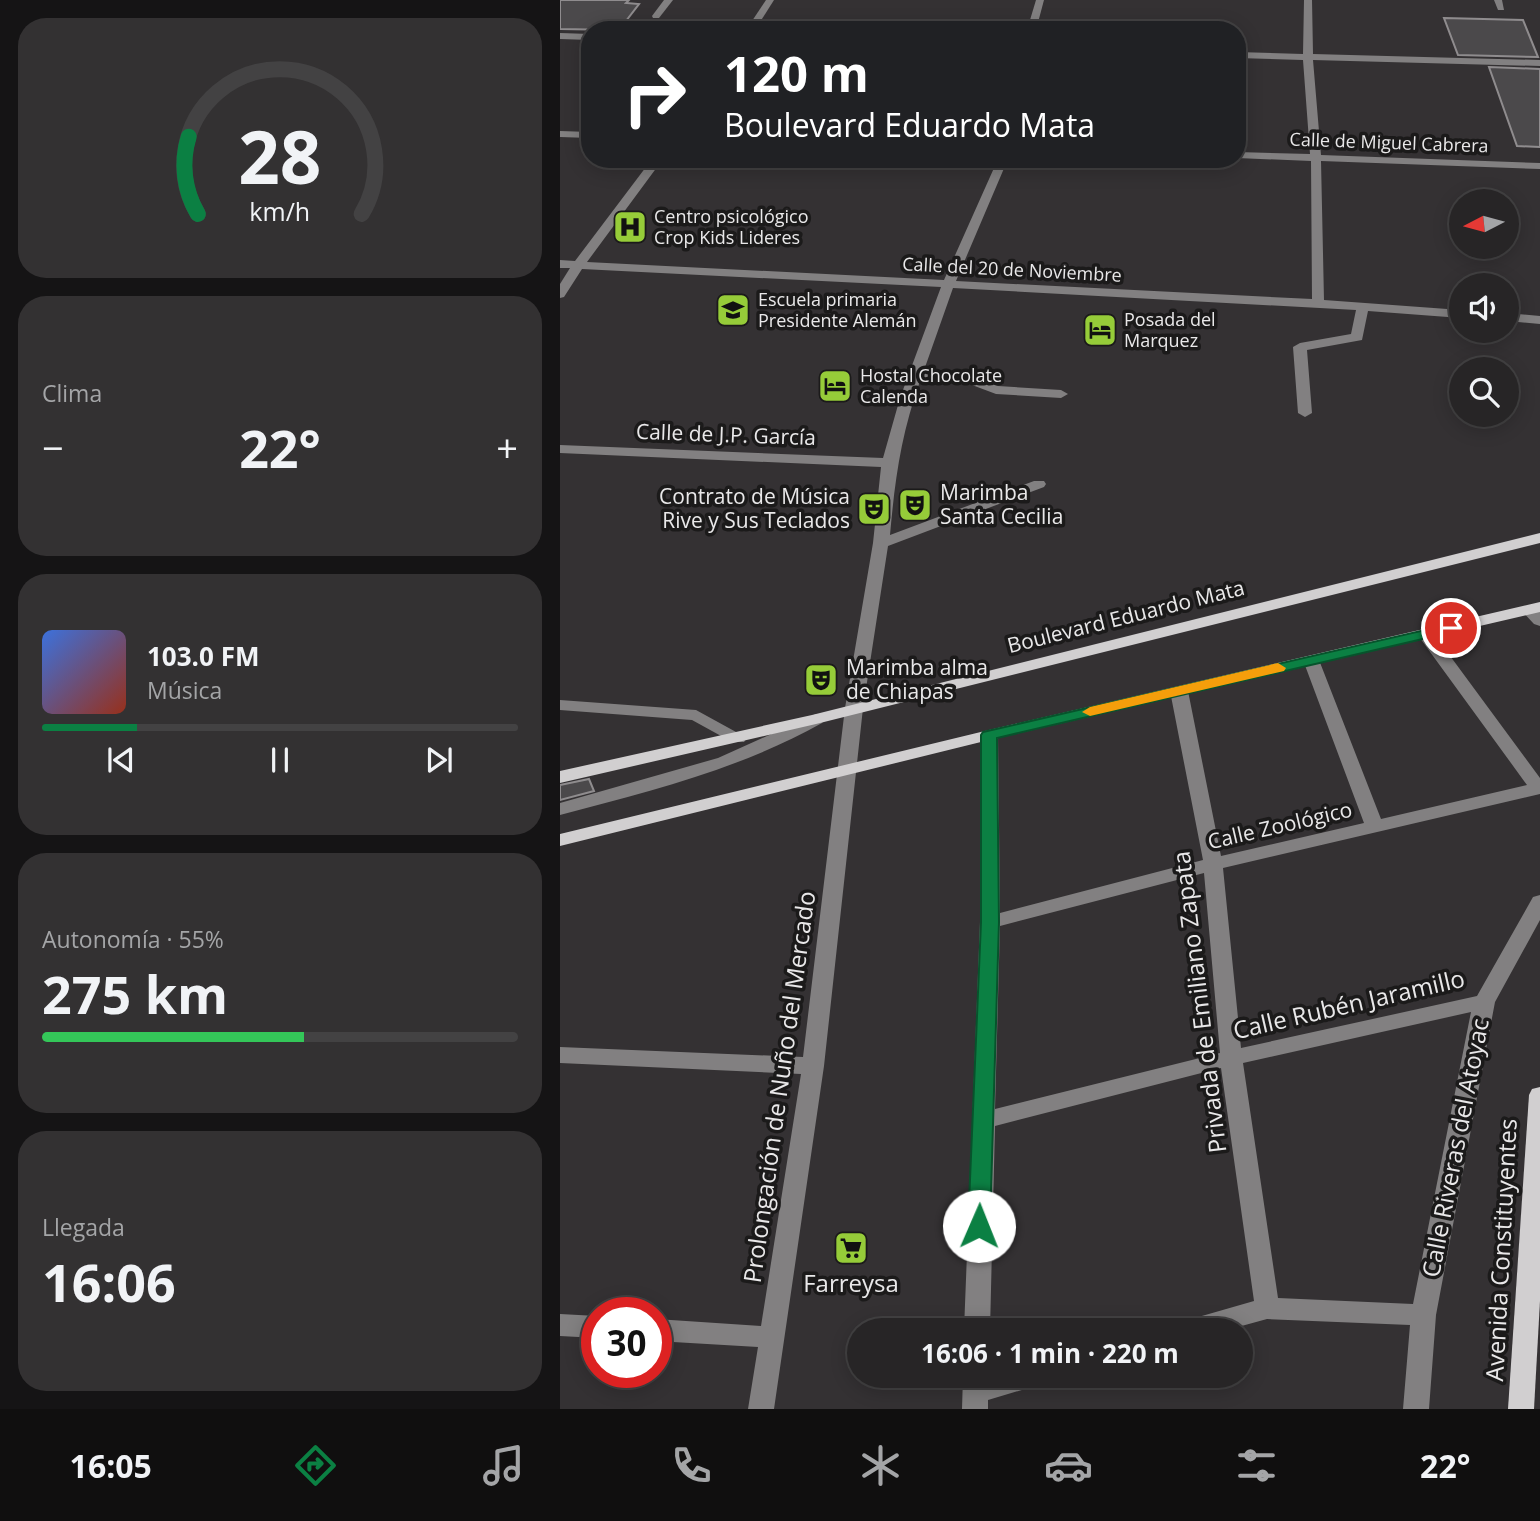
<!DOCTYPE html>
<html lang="es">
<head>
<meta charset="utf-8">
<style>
  body { margin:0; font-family:"Open Sans",sans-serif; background:#333132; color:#f1f3f6; height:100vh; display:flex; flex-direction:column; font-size:26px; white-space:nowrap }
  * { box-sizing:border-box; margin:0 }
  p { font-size:23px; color:#a4a5a7 }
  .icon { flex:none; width:38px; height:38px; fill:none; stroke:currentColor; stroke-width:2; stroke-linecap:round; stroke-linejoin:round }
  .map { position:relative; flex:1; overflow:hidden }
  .drawer { display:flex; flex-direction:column; gap:18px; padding:18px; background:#151415; width:560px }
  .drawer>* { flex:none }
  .hud { position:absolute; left:21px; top:21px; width:665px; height:147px; border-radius:28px; box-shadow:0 4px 18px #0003,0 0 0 2px #434243; background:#202124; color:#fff; overflow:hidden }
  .needle { width:46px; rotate:264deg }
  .tools { position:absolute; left:889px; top:189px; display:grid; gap:14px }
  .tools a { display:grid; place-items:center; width:70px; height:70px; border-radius:50%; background:#272526; box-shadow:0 4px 18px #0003,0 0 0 2px #434243; font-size:35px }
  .speed { position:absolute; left:21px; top:1297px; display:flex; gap:14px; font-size:35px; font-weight:700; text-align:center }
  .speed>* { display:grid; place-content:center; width:91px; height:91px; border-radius:50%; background:#272526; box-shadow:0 4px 18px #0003,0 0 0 2px #434243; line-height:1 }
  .speed .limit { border:10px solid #d22; background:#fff; color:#111 }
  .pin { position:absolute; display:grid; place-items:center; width:60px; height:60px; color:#fff; margin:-30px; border:4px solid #fff; border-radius:50%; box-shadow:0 2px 7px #0007 }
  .me { position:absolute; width:77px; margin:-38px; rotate:1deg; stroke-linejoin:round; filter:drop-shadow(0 0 5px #0008) }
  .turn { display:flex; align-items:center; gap:24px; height:147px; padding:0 28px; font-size:32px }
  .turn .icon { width:91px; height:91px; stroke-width:2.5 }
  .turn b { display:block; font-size:49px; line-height:60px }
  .big { font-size:52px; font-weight:700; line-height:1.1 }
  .drawer .widget { flex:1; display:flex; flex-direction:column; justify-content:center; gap:10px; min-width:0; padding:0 24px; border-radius:28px; background:#333132 }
  .drawer .dial { align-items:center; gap:0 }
  .dial svg { height:182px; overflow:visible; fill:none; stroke:#434243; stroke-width:7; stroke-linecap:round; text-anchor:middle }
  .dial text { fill:#f1f3f6; stroke:none }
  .song { display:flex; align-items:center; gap:21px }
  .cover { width:84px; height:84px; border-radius:10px; background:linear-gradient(135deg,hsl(220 70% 55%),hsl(10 70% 35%)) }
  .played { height:7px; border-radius:4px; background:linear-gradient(90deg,#0b8043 20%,#434243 20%) }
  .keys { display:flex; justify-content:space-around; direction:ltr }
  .heat { display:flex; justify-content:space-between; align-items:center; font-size:38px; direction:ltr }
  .charge { height:10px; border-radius:5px; background:linear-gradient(90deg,#34c759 55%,#434243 0) }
  .trip { position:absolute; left:287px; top:1318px; width:406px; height:70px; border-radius:35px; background:#272526; box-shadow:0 4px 18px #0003,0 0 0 2px #434243; font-weight:700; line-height:70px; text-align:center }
  .menu { display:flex; height:112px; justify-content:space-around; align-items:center; background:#100f0f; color:#a4a5a7 }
  .menu .icon { width:49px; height:49px }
  .menu .selected { color:#0b8043 }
  .menu b { font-size:32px; color:#f1f3f6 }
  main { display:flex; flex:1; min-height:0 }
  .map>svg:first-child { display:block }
  .building { fill:#4b494b; stroke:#8f8c8e; stroke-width:2 }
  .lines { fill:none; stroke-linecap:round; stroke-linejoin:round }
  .minor { fill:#828081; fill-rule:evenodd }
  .major { fill:#d1cfd0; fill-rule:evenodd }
  .route { fill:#0b8043; stroke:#07532c; stroke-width:2 }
  .slow { fill:#f59e0b }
  .labels { text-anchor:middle; stroke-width:7; stroke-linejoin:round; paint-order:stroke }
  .far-street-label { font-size:18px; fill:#e9e8e9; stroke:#1b1a1a }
  .far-poi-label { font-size:18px; fill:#e9e8e9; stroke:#1b1a1a; text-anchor:start }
  .street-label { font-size:21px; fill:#e9e8e9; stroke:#1b1a1a }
  .poi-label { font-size:21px; fill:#e9e8e9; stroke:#1b1a1a; text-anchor:start }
  .near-street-label { font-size:24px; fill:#e9e8e9; stroke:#1b1a1a }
  .near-poi-label { font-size:24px; fill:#e9e8e9; stroke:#1b1a1a }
</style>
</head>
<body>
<main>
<section class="drawer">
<div class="widget dial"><svg viewBox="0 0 100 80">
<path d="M14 69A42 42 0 1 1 86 69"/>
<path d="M14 69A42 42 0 0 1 10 35" stroke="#0b8043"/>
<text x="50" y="56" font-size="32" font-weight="700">28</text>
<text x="50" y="72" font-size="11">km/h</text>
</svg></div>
<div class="widget"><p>Clima</p>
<div class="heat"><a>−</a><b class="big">22°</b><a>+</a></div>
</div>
<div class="widget">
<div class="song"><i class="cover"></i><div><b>103.0 FM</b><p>Música</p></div></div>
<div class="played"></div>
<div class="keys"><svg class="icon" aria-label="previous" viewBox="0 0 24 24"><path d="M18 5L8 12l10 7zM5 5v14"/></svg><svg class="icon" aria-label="pause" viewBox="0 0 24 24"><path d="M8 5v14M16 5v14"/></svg><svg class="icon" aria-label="next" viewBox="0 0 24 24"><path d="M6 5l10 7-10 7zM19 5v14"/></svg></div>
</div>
<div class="widget"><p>Autonomía · 55%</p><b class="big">275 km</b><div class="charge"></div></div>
<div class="widget"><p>Llegada</p><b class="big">16:06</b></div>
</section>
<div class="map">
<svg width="980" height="1409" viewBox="0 0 980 1409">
  <rect width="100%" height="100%" fill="#343133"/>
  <g class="building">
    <path d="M0 0H69L66 3 79 4 59 30 0 29Z"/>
    <path d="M884 18 963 20 978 57 898 55Z"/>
    <path d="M929 67 980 69V147L957 146Z"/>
    <path d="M29 779 34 791 0 800V785Z"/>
  </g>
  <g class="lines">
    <g class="minor">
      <path d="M104 0H113L99 18H93L92 16Z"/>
      <path d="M206 0H214L195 30H186Z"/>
      <path d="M476 0H484L476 30H467Z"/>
      <path d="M744 0H752L753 54 980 60V66L753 60 761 155 980 163V169L761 161 764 300 901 310V318L808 311 802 340 747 350 752 413 745 417 738 413 733 347 740 343 791 334 796 310 393 288 363 373 406 374 438 386 501 390 508 394 501 398 436 394 404 382 360 381C341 435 335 479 330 535L474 481H484L486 484 484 487 328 546 303 708 264 1066 214 1409H188L198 1347 96 1341V1319L201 1326 241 1074 0 1063V1047L243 1057 285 708 313 543 321 467 0 453V445L323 458 340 398 381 287 22 269 4 297 0 298V284L10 268H0V260L15 261 92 159H103L27 262 384 280 438 159H448L396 281 752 299 751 161 677 158V152L750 154 743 60 677 58V52L743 54Z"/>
      <path d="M934 0H942L944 10H938Z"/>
      <path d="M323 27H451L455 30H319Z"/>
      <path d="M0 33 30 34V40L0 39Z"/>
      <path d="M0 131 30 132V138L0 137Z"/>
      <path d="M947 313 980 316V324L947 321Z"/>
      <path d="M969 605 980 612V626L974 624 961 610Z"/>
      <path d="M865 629 871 630 980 778V794L663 868 681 1048 917 996 973 897 980 895V920L935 1002 876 1315 869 1409H843L850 1325 707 1319 667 1330H617L621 1322 694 1301 661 1068 435 1126 430 1330H404L420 922V735L429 730 438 735 440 913 643 860 610 691 619 686 628 691 661 856 804 823 743 660 751 655 759 660 821 819 967 785 857 634ZM644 873 660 1053 435 1109 440 926ZM911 1012 853 1304 718 1298 683 1063Z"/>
      <path d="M0 700 136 710 187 738 184 742H172L132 720 0 710Z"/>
      <path d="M256 714 262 715 265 719 262 723C180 769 91 791 0 815V803L158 758Z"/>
      <path d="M0 1314 37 1316V1338L0 1336Z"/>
      <path d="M403 1376H486L482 1384 428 1400V1409H402Z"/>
    </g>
    <g class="major">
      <path d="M980 533V543L256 724 0 783V771L252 715Z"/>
      <path d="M980 602V612L429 740 0 846V834L429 730Z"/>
      <path d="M980 1087V1301L974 1409H948L969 1095 972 1089Z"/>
    </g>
  </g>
  <path class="route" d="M891 624 899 628 897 631 437 738 439 922 430 1226 427 1232 419 1235 412 1232 408 1226 421 922V735L423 732Z"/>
  <path class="slow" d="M718 663 726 668 724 671 530 716 522 712 530 707Z"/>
  <defs>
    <symbol id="hospital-square" viewBox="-11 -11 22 22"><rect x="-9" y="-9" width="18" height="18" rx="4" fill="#96cc39" stroke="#1b1a1a"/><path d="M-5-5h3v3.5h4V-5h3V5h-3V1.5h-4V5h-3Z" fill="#111"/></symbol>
    <symbol id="school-square" viewBox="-11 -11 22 22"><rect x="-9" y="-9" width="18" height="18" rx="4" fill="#96cc39" stroke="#1b1a1a"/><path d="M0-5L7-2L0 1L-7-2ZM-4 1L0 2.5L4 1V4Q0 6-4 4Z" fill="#111"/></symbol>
    <symbol id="hotel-square" viewBox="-11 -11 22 22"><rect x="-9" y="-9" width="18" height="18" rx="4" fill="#96cc39" stroke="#1b1a1a"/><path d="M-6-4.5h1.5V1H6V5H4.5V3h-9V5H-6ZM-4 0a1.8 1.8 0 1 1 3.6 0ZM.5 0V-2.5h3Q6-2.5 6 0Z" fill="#111"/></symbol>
    <symbol id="theatre-square" viewBox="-11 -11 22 22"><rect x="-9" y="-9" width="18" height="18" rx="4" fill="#96cc39" stroke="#1b1a1a"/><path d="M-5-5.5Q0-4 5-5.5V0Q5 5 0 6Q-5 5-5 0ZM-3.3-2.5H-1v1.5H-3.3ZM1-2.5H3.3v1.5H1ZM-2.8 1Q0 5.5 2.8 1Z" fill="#111"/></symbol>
    <symbol id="supermarket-square" viewBox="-11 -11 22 22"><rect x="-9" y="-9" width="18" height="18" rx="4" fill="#96cc39" stroke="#1b1a1a"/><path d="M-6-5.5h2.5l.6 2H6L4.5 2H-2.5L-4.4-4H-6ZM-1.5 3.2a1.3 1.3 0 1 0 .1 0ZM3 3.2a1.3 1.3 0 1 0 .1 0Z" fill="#111"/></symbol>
  </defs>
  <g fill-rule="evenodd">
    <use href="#hospital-square" x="51" y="208" width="38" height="38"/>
    <use href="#school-square" x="154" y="291" width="38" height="38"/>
    <use href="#hotel-square" x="521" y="311" width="38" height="38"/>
    <use href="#hotel-square" x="256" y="367" width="38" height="38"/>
    <use href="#theatre-square" x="336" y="486" width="38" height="38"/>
    <use href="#theatre-square" x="295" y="490" width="38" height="38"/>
    <use href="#theatre-square" x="242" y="661" width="38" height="38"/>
    <use href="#supermarket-square" x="272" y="1229" width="38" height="38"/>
  </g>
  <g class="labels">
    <g class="far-street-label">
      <text transform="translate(829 143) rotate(2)" y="6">Calle de Miguel Cabrera</text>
      <text transform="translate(452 270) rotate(3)" y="6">Calle del 20 de Noviembre</text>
    </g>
    <g class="far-poi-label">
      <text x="94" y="223">Centro psicológico<tspan x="94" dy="21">Crop Kids Lideres</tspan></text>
      <text x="198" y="306">Escuela primaria<tspan x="198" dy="21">Presidente Alemán</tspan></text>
      <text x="564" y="326">Posada del<tspan x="564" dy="21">Marquez</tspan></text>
      <text x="300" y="382">Hostal Chocolate<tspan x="300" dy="21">Calenda</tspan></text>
    </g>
    <g class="street-label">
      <text transform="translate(166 435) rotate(2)" y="7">Calle de J.P. García</text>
      <text transform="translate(566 617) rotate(-14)" y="7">Boulevard Eduardo Mata</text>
      <text transform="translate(720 826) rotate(-13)" y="7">Calle Zoológico</text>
    </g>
    <g class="poi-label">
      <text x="380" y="500">Marimba<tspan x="380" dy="24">Santa Cecilia</tspan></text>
      <text x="290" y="504" text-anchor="end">Contrato de Música<tspan x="290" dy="24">Rive y Sus Teclados</tspan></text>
      <text x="286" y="675">Marimba alma<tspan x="286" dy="24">de Chiapas</tspan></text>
    </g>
    <g class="near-street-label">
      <text transform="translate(640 1002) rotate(-97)" y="8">Privada de Emiliano Zapata</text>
      <text transform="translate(789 1005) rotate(-13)" y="8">Calle Rubén Jaramillo</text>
      <text transform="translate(220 1087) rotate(-82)" y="8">Prolongación de Nuño del Mercado</text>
      <text transform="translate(896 1148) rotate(-79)" y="8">Calle Riveras del Atoyac</text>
      <text transform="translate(942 1250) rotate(-87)" y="8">Avenida Constituyentes</text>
    </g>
    <g class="near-poi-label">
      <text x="291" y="1292">Farreysa</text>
    </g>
  </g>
</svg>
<div class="tools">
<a><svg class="needle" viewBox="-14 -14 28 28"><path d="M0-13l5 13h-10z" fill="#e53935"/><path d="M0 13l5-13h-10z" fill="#a4a5a7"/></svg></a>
<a><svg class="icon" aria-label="sound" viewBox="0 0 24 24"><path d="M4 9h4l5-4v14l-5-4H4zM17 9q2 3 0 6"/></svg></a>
<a><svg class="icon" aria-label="search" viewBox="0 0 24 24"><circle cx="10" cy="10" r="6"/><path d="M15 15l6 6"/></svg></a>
</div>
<div class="speed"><div class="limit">30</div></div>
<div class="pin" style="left:891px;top:628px;background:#d93025"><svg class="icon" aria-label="arrive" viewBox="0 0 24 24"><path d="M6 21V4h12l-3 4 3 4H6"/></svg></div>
<svg class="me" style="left:419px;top:1226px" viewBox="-20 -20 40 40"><circle r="19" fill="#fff"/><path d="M0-13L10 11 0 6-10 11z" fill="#0b8043"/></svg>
<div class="trip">16:06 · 1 min · 220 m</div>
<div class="hud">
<div class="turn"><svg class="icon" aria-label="right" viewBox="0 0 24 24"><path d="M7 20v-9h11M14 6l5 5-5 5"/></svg><div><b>120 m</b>Boulevard Eduardo Mata</div></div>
</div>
</div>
</main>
<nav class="menu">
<b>16:05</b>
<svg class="icon selected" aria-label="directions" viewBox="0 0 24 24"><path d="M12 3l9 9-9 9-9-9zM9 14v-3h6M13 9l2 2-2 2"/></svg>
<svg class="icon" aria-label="music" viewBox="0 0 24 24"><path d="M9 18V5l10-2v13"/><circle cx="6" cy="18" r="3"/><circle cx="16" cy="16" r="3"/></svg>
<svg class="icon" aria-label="phone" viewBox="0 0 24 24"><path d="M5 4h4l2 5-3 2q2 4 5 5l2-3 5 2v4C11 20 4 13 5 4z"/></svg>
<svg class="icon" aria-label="climate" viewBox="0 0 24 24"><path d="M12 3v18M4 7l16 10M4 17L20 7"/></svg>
<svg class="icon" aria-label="car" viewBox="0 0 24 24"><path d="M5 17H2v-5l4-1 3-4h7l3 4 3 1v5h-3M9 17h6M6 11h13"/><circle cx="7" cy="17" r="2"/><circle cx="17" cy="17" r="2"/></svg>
<svg class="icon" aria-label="filters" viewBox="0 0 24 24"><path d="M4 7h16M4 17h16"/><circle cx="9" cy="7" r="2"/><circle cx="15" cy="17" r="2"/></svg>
<b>22°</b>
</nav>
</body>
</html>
